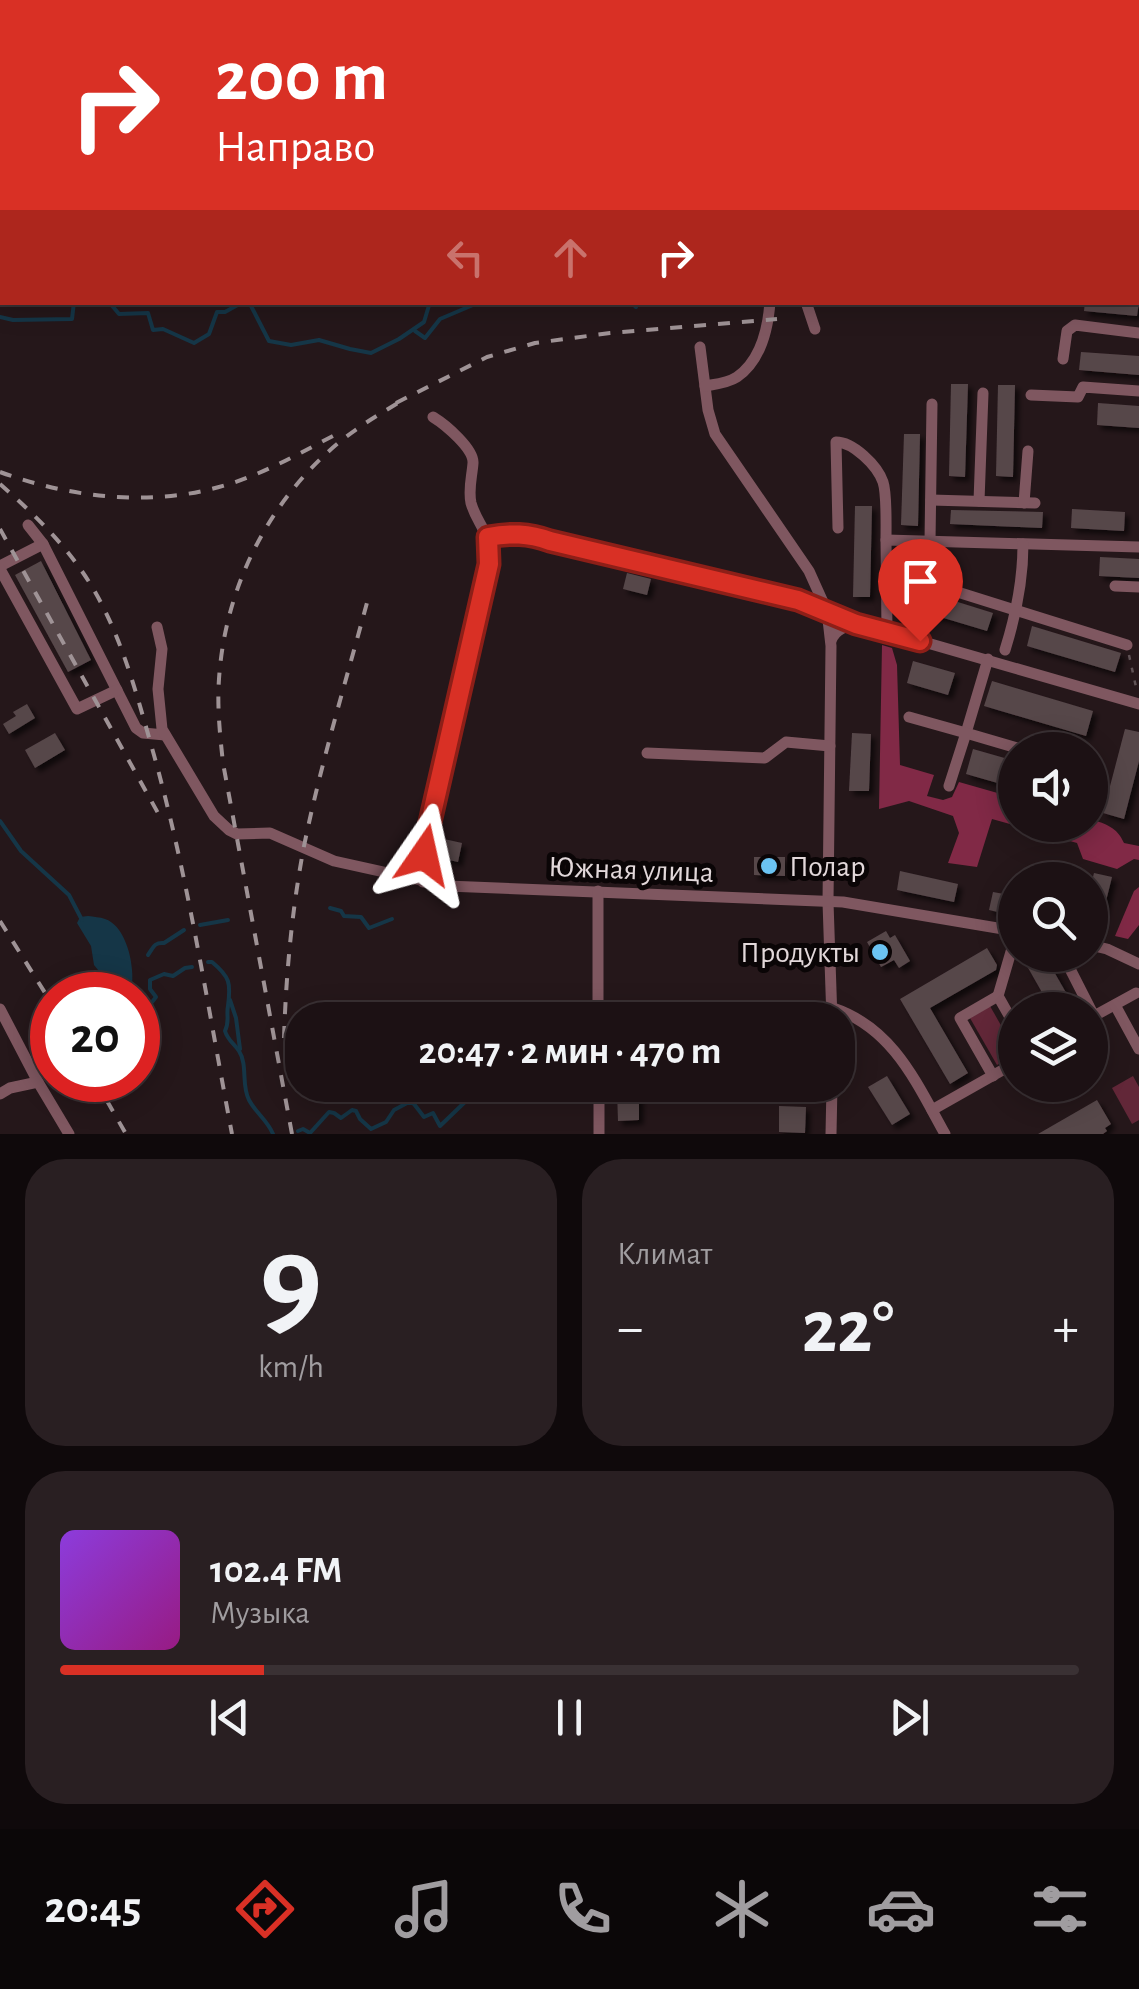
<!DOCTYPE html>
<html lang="ru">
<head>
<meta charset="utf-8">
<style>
  body { margin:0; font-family:"Alegreya Sans",sans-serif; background:#291f22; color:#f1f3f6; height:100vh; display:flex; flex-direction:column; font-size:38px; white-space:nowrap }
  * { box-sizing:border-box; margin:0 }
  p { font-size:32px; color:#a09da0 }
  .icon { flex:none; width:55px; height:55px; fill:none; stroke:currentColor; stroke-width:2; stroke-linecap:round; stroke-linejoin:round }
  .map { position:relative; height:1134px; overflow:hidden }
  .drawer { display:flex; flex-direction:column; gap:25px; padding:25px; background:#0f090b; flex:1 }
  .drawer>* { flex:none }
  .banner { position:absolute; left:0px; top:0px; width:1140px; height:305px; box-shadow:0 5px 25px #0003,0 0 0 2px #3a3134; background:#d93025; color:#fff; overflow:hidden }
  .fabs { position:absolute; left:998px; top:732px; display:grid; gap:20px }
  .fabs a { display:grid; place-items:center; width:110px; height:110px; border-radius:50%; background:#1c1114; box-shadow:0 5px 25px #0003,0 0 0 2px #3a3134; font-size:50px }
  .speed { position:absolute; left:30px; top:972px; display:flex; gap:20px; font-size:50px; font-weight:700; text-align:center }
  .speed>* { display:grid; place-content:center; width:130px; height:130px; border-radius:50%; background:#1c1114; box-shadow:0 5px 25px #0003,0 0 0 2px #3a3134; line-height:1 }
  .speed .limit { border:15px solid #d22; background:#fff; color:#111 }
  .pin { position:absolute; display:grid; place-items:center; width:85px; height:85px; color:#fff; margin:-102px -42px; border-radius:50% 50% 50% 0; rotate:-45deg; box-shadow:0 0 10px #0007 }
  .pin .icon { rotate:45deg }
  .me { position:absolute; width:110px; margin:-55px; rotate:11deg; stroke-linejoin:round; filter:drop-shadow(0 0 8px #0008) }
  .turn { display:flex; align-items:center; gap:35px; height:210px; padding:0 50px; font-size:45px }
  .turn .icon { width:130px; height:130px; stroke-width:2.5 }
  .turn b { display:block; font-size:70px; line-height:85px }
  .lanes { display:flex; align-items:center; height:95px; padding:0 50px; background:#0003; justify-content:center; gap:50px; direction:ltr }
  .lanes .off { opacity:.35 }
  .big { font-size:75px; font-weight:700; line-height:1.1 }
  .drawer .tile { flex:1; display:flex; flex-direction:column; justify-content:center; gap:15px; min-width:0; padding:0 35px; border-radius:40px; background:#291f22 }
  .drawer .dial { align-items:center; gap:0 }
  .dial b { font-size:130px; line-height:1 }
  .song { display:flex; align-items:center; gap:30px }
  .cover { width:120px; height:120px; border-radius:15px; background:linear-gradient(135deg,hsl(270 70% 55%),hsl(310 70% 35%)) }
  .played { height:10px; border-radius:5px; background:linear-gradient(90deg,#d93025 20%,#3a3134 20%) }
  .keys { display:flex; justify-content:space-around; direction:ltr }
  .heat { display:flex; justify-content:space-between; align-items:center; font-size:55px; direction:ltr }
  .drawer .tiles { flex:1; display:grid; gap:25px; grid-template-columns:1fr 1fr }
  .tile:last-child { grid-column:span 2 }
  .trip { position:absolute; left:285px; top:1002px; width:570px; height:100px; border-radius:40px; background:#1c1114; box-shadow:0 5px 25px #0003,0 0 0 2px #3a3134; font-weight:700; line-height:100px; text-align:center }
  .tabs { display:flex; height:160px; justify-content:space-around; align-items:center; background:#0b0708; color:#a09da0 }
  .tabs .icon { width:70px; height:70px }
  .tabs .on { color:#d93025 }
  .tabs b { font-size:45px; color:#f1f3f6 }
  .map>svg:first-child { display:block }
  .green { fill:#622738 }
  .forest { fill:#812946 }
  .water { fill:#153647 }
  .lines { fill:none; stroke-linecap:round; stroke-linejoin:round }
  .stream { stroke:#153647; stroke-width:4 }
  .building { fill:#57474a; filter:url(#shadow) }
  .path { stroke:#605356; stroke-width:2.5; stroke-dasharray:5 8; stroke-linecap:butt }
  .minor { stroke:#7f5760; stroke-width:11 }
  .rail { stroke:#9f9396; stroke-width:4; stroke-dasharray:12 12; stroke-linecap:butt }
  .route-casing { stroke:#8d1f18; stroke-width:25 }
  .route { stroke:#d93025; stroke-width:18 }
  .poi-dot { fill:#6bc3f2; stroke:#0a0506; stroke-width:4 }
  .labels { text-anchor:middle; stroke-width:10; stroke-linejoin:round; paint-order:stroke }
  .poi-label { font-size:30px; fill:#e2d8da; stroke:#0a0506; text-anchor:start }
  .street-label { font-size:30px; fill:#e2d8da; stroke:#0a0506 }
</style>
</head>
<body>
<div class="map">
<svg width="1139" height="1134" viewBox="0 0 1139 1134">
  <defs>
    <filter id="shadow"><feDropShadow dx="4.5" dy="4.5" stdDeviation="2.5" flood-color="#0009"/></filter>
  </defs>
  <rect width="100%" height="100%" fill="#25171a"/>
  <g class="green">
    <path d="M990 1006 1015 1050V1054L997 1065 970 1018Z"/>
    <path d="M1133 1076 1139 1087V1120L1132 1124 1112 1088Z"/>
  </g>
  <g class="forest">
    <path d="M882 645 892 648 897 665 900 765 934 775 927 796 943 800 952 797 959 782 1015 798V825H1090V819C1106 824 1117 827 1124 843L1139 846V860L1134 859 1117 869 1083 859 1077 843 992 819 977 867 948 863 959 833 953 816 909 801 879 809Z"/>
    <path d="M1139 887V925L1128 939 1115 936 1134 891Z"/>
  </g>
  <path class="water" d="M88 916C94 917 100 917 105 919 123 925 131 953 132 970 133 980 131 986 134 995H112L109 975 103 976 94 965 91 946 77 923 80 917Z"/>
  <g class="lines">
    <g class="stream">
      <path d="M540 2 544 0"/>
      <path d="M109 302 119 314 148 313 153 330 163 329 194 343 209 334 217 312H225L243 302"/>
      <path d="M249 302 269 341 291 345 319 340 350 349 371 353 399 339 424 322 430 302"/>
      <path d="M631 302 636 307"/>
      <path d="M0 317 13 320 72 319 74 302"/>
      <path d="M415 331 425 338 440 319 480 302"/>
      <path d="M0 821 21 851 69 895 82 920"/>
      <path d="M330 908 341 911 344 916 361 917 369 928 392 919"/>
      <path d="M200 925 228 920"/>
      <path d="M148 955C153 948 154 942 164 943L184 930"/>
      <path d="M208 962H212C230 977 231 983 228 1006 226 1016 230 1021 225 1031 228 1041 234 1043 239 1051 248 1065 241 1085 249 1100 256 1113 268 1121 273 1134"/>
      <path d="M230 1000 236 1018 240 1049"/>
      <path d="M138 1007 145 1011 156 997 150 989V980L164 974 173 976 185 968 192 967"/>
      <path d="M298 1131 303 1129 310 1133 329 1112 334 1113 341 1118 352 1110 356 1111 360 1119 371 1129 386 1122 394 1110 409 1102 414 1104 424 1117 433 1113 440 1126 466 1101 464 1085"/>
    </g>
  </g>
  <g class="building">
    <path d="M1085 302H1139L1137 316 1084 311Z"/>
    <path d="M1081 352 1139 356V375L1079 370Z"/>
    <path d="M951 384H968L965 477 949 476Z"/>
    <path d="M998 385H1015L1013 477 996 476Z"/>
    <path d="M1098 403 1139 406V428L1097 425Z"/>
    <path d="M904 434H920L918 526 901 525Z"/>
    <path d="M855 506H872L870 597H853Z"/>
    <path d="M1072 509 1125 512 1124 531 1071 528Z"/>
    <path d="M951 510 1043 512 1042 528 950 524Z"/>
    <path d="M1100 557 1139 559V578L1099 576Z"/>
    <path d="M41 561 91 660 68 672 15 575Z"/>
    <path d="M627 573 651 579 647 595 623 589Z"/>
    <path d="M913 588 993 613 987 631 907 607Z"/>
    <path d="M1032 626 1121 653 1115 672 1027 646Z"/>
    <path d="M913 661 955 673 948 695 907 683Z"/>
    <path d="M992 681 1093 711 1086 736 984 706Z"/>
    <path d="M27 704 35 718 9 734 3 724 16 716 13 712Z"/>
    <path d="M1125 729 1139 732V761L1124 819 1103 813Z"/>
    <path d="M55 733 65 750 35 768 25 750Z"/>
    <path d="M852 733 871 734 869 791H849Z"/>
    <path d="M973 749 1015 761V788L966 774Z"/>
    <path d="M444 839 462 843 458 862 440 858Z"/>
    <path d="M754 857H785V876L754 875Z"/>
    <path d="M900 871 958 884 954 902 897 890Z"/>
    <path d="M1094 873 1112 877 1098 933 1090 931V889Z"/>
    <path d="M993 892 1015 896V916L989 910Z"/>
    <path d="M886 931 890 938 895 935 910 961 899 968 894 960 881 967 867 942Z"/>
    <path d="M987 948 997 965 996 970 930 1008 968 1073 950 1084 900 999Z"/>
    <path d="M1045 956 1076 1010H1052L1027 966Z"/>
    <path d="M887 1076 910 1114 892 1125 868 1087Z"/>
    <path d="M617 1090H639V1120L618 1121Z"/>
    <path d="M1097 1100 1111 1124 1105 1128 1107 1131 1103 1134H1038Z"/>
    <path d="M779 1106 806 1107 805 1133 779 1132Z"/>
  </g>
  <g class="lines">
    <path class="path" d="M1129 655 1136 687"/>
    <g class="minor">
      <path d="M102 0 103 2"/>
      <path d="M1104 2 1109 0"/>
      <path d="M1138 245H1139"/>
      <path d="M1138 273 1139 275"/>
      <path d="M806 302 815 329"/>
      <path d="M700 347 708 410 715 434 809 571 827 611 831 646 828 902 832 1020"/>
      <path d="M1063 359 1067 331 1075 325 1139 333"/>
      <path d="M705 386C716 384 728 383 737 377 760 361 768 329 770 302"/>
      <path d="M1031 395 1078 397 1083 387 1139 391"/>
      <path d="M931 500 1035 503"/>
      <path d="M979 501 983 393"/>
      <path d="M1024 503 1028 451"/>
      <path d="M28 525 43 544 136 728 143 733 165 735"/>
      <path d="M838 528 836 442C853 442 877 465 883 482 887 494 886 525 886 540"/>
      <path d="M489 537C511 532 528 533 549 541L798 600 856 624"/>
      <path d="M930 541 932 404"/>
      <path d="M0 566 43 544"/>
      <path d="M0 569 77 709 117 690"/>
      <path d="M916 579 1127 645"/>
      <path d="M1115 586 1139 587"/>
      <path d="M157 627 162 649 158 689 162 729 214 816 229 830 237 834 270 833 334 861 447 886 843 902 1015 931"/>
      <path d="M887 631 886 540 1139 547"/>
      <path d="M831 641C836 627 851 624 865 625L1139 704"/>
      <path d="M1005 650C1016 615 1023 581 1023 544"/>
      <path d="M988 659 966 733 1024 750"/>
      <path d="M909 717 966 733 949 786"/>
      <path d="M647 753 765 758 786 742 830 746"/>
      <path d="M423 882 428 831 490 554C488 529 477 524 471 503 468 489 472 477 473 463 474 449 446 425 433 417"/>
      <path d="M598 891V1020"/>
      <path d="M1015 938 998 996 1015 1026"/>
      <path d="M1090 945 1107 949 1139 964"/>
      <path d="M1063 955 1094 1016 1136 993"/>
      <path d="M1115 1005 1139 1049"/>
      <path d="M833 1008C893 1028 916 1082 945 1134"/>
      <path d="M0 1009 38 1082 69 1134"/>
      <path d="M993 1076 960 1018 998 996"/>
      <path d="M599 1085V1134"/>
      <path d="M0 1094 10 1088 38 1082"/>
      <path d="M932 1110 1015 1063"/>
      <path d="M831 1134 832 1085"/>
    </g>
    <g class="rail">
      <path d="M396 403 487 357 535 343 610 333 777 319"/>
      <path d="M0 472C80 501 169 509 249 477 280 465 309 448 339 433"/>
      <path d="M0 484C34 514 67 546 91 585 120 633 135 688 150 741 187 869 207 1003 232 1134"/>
      <path d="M0 529 163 822"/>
      <path d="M0 921 52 1004"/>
      <path d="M284 1038C286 974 292 909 304 846 321 763 346 681 368 599"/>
      <path d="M95 1080 126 1134"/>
      <path d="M292 1134 223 763C220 735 217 707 219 679 225 586 270 498 342 440 362 424 385 411 406 398"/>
    </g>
  </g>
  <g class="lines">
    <defs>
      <path id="route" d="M424 855 428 831 489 564 488 537C511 533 528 533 550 541L798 600 856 624 920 641"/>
    </defs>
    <use href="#route" class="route-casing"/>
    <use href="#route" class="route"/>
  </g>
  <g class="poi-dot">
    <circle cx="769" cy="866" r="10"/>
    <circle cx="880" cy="952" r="10"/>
  </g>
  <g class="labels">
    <g class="poi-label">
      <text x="789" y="876">Полар</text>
      <text x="860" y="962" text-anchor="end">Продукты</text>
    </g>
    <g class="street-label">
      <text transform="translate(631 869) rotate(2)" y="10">Южная улица</text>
    </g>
  </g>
</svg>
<div class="fabs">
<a><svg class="icon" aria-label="sound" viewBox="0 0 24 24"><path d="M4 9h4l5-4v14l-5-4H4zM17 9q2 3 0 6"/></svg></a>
<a><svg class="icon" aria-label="search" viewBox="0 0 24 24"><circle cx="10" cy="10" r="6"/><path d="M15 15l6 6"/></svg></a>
<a><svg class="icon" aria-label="layers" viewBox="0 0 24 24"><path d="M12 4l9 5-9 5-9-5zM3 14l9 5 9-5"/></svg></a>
</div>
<div class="speed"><div class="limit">20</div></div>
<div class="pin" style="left:920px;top:641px;background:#d93025"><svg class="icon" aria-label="arrive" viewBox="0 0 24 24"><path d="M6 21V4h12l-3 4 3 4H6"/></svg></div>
<svg class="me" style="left:424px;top:855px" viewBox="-20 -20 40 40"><path d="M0-17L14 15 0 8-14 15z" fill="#d93025" stroke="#fff" stroke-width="4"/></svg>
<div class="trip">20:47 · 2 мин · 470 m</div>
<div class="banner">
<div class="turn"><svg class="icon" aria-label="right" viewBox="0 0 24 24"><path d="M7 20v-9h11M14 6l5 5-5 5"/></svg><div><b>200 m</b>Направо</div></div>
<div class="lanes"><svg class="icon off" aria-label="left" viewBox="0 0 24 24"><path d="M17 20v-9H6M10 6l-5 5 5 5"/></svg><svg class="icon off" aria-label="ahead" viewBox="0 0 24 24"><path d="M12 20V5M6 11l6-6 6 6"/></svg><svg class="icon" aria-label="right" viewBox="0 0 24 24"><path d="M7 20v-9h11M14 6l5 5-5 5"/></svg></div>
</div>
</div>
<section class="drawer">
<div class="tiles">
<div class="tile dial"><b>9</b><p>km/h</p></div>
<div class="tile"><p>Климат</p>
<div class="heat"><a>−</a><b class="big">22°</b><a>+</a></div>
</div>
<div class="tile">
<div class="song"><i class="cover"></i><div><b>102.4 FM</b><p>Музыка</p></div></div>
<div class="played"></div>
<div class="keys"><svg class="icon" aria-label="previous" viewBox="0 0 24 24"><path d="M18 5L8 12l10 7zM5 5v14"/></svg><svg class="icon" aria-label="pause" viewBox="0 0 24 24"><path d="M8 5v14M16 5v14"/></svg><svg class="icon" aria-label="next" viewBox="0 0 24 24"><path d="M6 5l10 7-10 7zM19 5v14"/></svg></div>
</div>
</div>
</section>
<nav class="tabs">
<b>20:45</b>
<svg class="icon on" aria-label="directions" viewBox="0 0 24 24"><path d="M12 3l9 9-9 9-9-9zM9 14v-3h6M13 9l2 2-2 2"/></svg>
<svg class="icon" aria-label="music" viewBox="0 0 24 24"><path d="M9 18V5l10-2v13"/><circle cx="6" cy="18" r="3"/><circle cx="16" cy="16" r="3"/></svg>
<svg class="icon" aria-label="phone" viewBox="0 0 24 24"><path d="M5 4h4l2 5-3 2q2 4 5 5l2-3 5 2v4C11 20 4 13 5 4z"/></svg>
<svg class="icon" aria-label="climate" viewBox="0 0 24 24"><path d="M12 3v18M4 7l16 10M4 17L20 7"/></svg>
<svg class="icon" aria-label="car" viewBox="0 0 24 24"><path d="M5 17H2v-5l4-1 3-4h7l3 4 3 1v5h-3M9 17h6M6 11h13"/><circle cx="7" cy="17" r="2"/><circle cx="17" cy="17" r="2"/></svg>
<svg class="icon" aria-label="filters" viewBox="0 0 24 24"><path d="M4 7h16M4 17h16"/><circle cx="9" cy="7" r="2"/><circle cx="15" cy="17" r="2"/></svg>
</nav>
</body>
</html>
